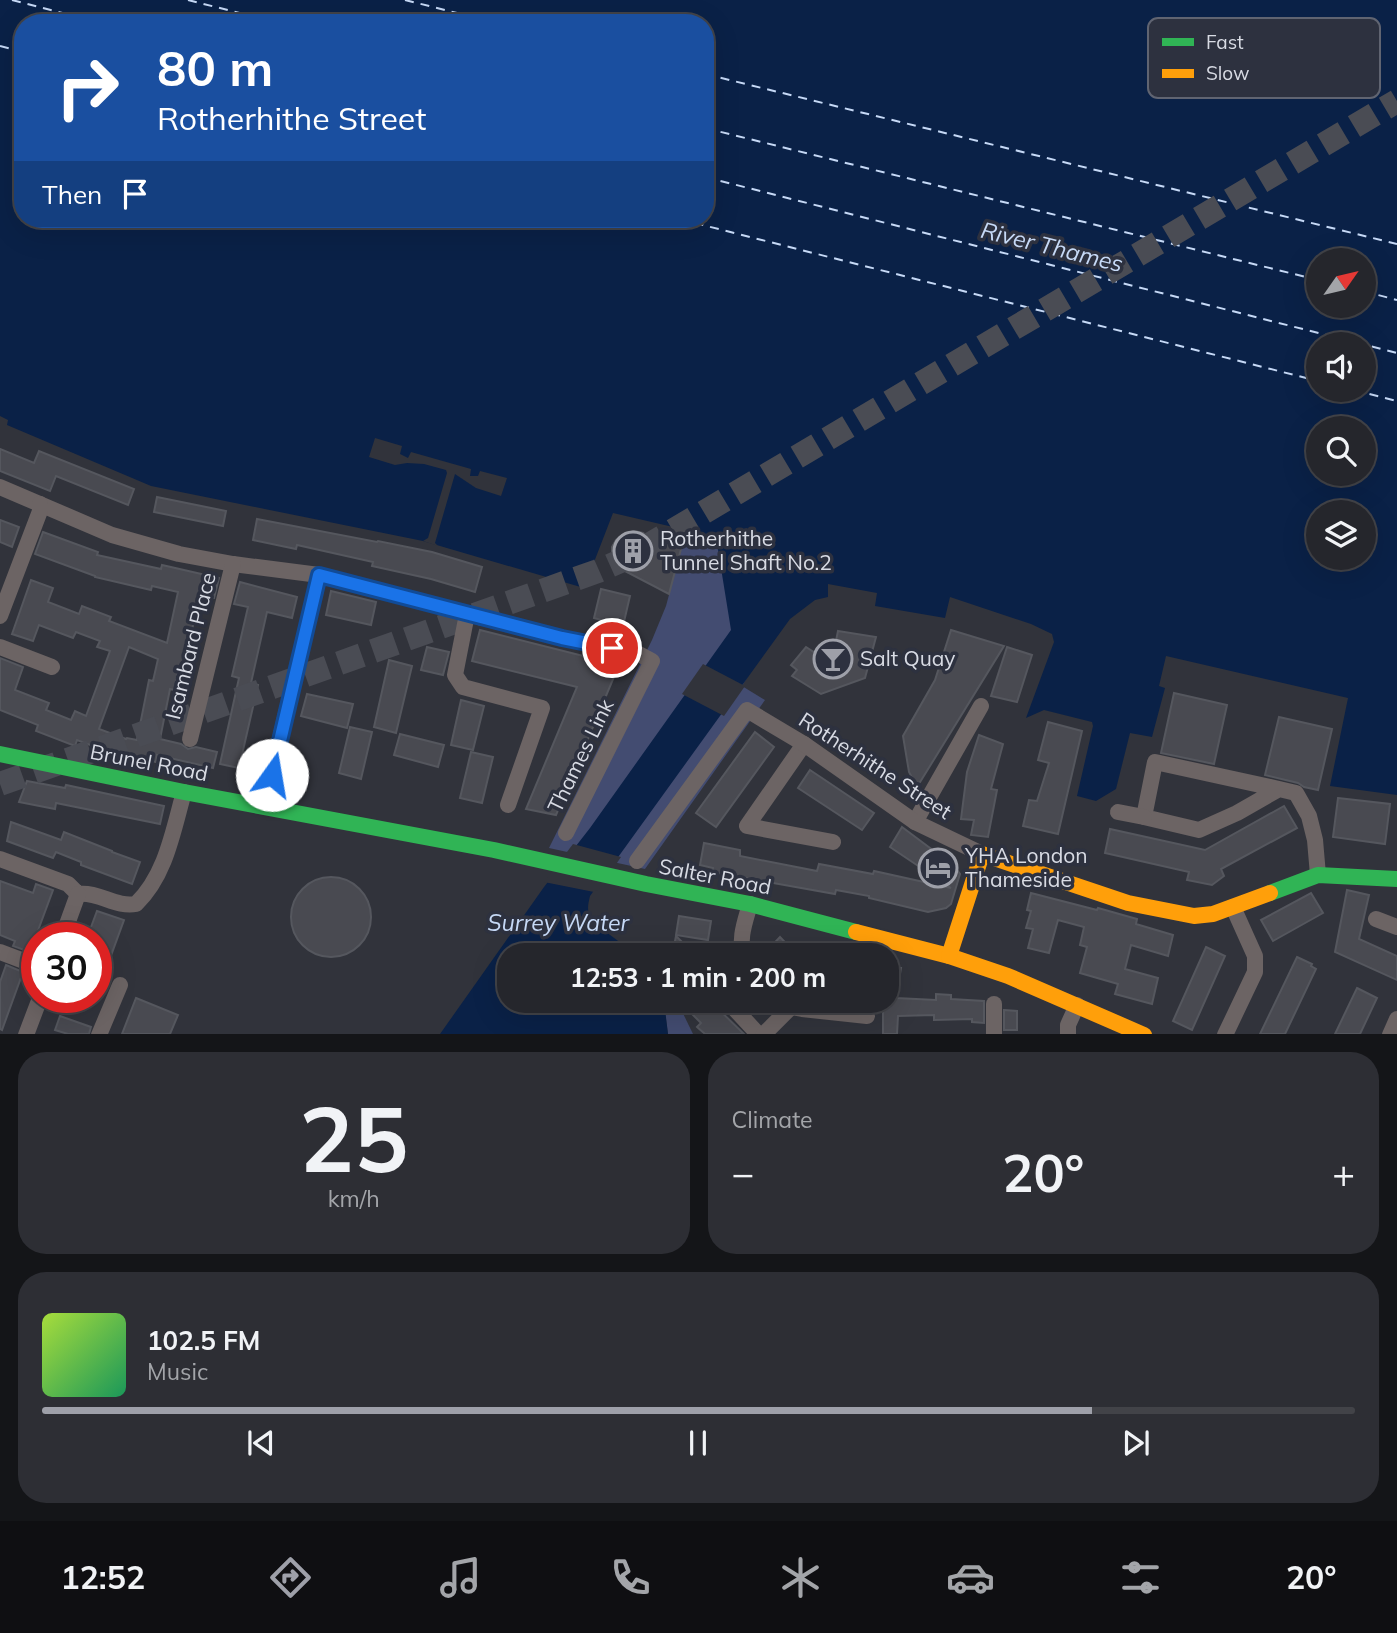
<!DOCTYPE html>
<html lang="en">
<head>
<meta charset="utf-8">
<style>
  body { margin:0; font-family:Mulish,sans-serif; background:#2d2e34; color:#f1f3f6; height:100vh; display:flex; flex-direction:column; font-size:26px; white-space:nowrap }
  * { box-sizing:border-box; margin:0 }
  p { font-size:23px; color:#a3a5a9 }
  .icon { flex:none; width:38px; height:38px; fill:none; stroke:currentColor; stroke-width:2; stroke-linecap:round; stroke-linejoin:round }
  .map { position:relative; height:1034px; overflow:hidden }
  .details { display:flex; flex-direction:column; gap:18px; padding:18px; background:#141518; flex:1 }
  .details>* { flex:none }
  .guide { position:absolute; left:14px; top:14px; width:700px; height:214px; border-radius:28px; box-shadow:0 7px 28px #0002,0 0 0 2px #424348; background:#1a4fa0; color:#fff; overflow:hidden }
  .needle { width:46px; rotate:56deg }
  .controls { position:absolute; left:1306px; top:248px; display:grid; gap:14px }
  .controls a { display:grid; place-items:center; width:70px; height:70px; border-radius:50%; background:#25262c; box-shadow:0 7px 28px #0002,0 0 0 2px #424348; font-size:35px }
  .speed { position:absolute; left:21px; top:922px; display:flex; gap:14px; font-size:35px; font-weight:700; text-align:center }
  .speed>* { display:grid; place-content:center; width:91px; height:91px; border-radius:50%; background:#25262c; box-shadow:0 7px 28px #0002,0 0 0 2px #424348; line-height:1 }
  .speed .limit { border:10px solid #d22; background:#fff; color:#111 }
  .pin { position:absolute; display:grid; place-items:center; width:60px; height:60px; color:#fff; margin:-30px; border:4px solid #fff; border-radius:50%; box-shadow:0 2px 7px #0007 }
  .me { position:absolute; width:77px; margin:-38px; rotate:13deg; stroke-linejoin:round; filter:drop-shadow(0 0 5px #0008) }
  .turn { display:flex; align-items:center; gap:24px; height:147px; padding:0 28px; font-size:32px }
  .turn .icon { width:91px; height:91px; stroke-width:2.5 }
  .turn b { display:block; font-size:49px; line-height:60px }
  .then { display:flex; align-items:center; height:66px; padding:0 28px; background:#0003; gap:14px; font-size:26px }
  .big { font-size:52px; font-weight:700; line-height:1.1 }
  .details .tile { flex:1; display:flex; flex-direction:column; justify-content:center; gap:10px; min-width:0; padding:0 24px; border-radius:28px; background:#2d2e34 }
  .details .dial { align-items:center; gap:0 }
  .dial b { font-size:91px; line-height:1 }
  .song { display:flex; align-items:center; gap:21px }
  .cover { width:84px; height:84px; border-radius:10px; background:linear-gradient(135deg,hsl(80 70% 55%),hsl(150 70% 35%)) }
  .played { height:7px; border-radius:4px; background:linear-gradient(90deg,#9ea0a9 80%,#424348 80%) }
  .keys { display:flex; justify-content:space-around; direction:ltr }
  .heat { display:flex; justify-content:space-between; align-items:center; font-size:38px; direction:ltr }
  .details .tiles { flex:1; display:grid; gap:18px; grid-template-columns:1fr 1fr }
  .tile:last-child { grid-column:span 2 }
  .trip { position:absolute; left:497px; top:943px; width:402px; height:70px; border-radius:28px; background:#25262c; box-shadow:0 7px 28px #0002,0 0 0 2px #424348; font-weight:700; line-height:70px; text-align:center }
  .tabs { display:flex; height:112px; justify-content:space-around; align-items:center; background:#0f0f12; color:#a3a5a9 }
  .tabs .icon { width:49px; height:49px }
  .tabs .active { color:#9ea0a9 }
  .tabs b { font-size:32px; color:#f1f3f6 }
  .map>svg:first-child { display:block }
  .green { fill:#434c71 }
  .water { fill:#0a2147; fill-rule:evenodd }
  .pier { fill:#31333b }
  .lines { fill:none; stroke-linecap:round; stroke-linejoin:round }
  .ferry { stroke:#c6d9f6; stroke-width:2; stroke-dasharray:9 7; stroke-linecap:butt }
  .building { fill:#494a51; stroke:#55575e; stroke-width:2; fill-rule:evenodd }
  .primary-tunnel { stroke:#4a4c54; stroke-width:24; stroke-dasharray:24 12; stroke-linecap:butt }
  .street { stroke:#6c6464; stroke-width:16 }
  .fast { stroke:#30b455; stroke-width:16 }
  .slow { stroke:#ff9f0a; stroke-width:16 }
  .route-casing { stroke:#114b97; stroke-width:18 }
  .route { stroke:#1a73e8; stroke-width:12 }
  .labels { text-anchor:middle; stroke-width:7; stroke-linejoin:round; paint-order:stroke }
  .poi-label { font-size:21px; fill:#d8dbe4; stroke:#2d313f; text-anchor:start }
  .street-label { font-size:21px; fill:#d8dbe4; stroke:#2d313f }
  .water-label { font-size:23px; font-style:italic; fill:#c6d9f6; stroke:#2d313f }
  .key { fill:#2d313f; stroke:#606471; stroke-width:2 }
  .key-label { font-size:19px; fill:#d8dbe4 }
</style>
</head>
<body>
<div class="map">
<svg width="1397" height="1035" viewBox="0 0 1397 1035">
  <rect width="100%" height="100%" fill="#31333b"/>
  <g class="green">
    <path d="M683 529 716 537 797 595 742 686 765 700 645 869 549 848 652 640 666 606 684 539Z"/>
    <path d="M668 1001H677L693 1034H668L664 1004Z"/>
  </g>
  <path class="water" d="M0 0H1397V795L1330 786 1348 698 1166 656 1159 686 1165 688 1152 737 1130 733 1116 789 1096 801 1077 796 1093 726 1092 722 1044 710 1026 718 1054 642 1052 634 1031 624 950 597 945 618 875 606 877 593 828 584V597L815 600 790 619 590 896C587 908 587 914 594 923L637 955 509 956V1001H664L668 1034H440L544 887 590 828 731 630 716 537 613 513 584 588 423 541 151 486 7 425 8 420 0 416ZM23 23H705V219H23ZM1318 261H1363V306H1318ZM1318 345H1363V390H1318ZM1318 429H1363V474H1318ZM1318 513H1363V558H1318Z"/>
  <g class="pier">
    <path d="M375 438 402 446 400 454 408 458 411 452 471 469 470 476H478L480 471 507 478 501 496 476 488 455 474 435 543 438 546 423 541 428 538 447 473 446 470 424 464 407 463 395 465 369 457Z"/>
    <path d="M703 664 745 686 724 716 682 694Z"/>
    <path d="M573 844 621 857 599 889 594 892 544 882Z"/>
  </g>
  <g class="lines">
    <g class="ferry">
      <path d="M12 0 101 23"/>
      <path d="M188 0 279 23"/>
      <path d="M405 0 497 23"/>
      <path d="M0 46 23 52"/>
      <path d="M705 74 1397 244"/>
      <path d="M705 128 1318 280"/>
      <path d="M705 177 1397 353"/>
      <path d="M679 219 1318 381"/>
      <path d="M1363 291 1397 300"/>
      <path d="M1354 390 1397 401"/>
    </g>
  </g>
  <g class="building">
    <path d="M0 449 34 463 39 451 134 489 128 505 56 476 50 491 0 471Z"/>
    <path d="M157 497 226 511 223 526 154 512Z"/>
    <path d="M257 519 377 542 378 541 432 552 482 567 475 592 431 579 372 566 373 562 297 545 296 549 253 540Z"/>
    <path d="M0 520 19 527 12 547 0 542Z"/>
    <path d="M634 531 643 533 653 541 681 549 669 594 619 568 615 562 612 555V547L616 540 625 533Z"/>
    <path d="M43 532 98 552 97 555 161 569 162 565 219 578 214 598H212L211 600 199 597 184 668 179 667 174 690 170 689 160 739 181 744 188 749 196 747 217 752 213 768 157 755 156 762 109 751V752L77 740 75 746 36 731 38 725 0 710V658L23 667 15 690 49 703 46 710 71 720 75 711 86 716 110 651 97 647 100 641 76 632 73 638 39 625 33 641 12 634 31 580 53 588 48 602 79 614 82 606 111 617 109 621 167 643 178 592 152 586 151 590 95 577V576L35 554ZM129 647 158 659 153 681 149 680 137 740 127 738 126 739 99 729Z"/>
    <path d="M240 582 297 597 292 618 267 612 251 683 258 685 239 768 220 764 239 678 232 676 248 607 234 604Z"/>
    <path d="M601 589 630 596 623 626 594 618Z"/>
    <path d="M331 591 376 602 371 625 326 615Z"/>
    <path d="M480 630 619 665 556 815 526 809 577 687 472 661Z"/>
    <path d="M951 630 1004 646 917 787 909 772 903 736 935 680Z"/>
    <path d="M838 631 876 637 865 678 821 694 792 676 797 670 791 665 806 647 817 654 835 646Z"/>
    <path d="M427 647 449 652 443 675 421 670Z"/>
    <path d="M1007 647 1032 655 1017 702 991 696Z"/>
    <path d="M389 660 412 666 396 733 374 727Z"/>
    <path d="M1174 693 1227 705 1214 764 1161 753Z"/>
    <path d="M307 694 353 704 347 728 301 716Z"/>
    <path d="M461 700 484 706 473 750 451 745Z"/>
    <path d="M1279 717 1332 729 1318 790 1304 787 1298 783 1265 775Z"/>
    <path d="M1048 722 1082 731 1058 834 1023 826 1029 800 1037 801 1049 763 1038 760Z"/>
    <path d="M350 727 372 732 361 779 339 773Z"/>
    <path d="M755 732 774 747 716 827 696 813Z"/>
    <path d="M400 734 444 745 438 767 394 755Z"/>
    <path d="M979 735 1003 744 991 789 997 790 988 837 971 835 974 820 961 819 967 772Z"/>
    <path d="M471 752 493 757 482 803 460 798Z"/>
    <path d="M810 770 874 813 862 830 798 788Z"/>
    <path d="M27 781 65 788 66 785 164 806 160 824 56 803 55 809 19 802Z"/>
    <path d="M1338 798 1390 804 1385 844 1333 837Z"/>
    <path d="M1284 806 1297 828 1221 869 1224 876 1212 885 1187 880 1189 872 1105 853 1110 829 1205 850Z"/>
    <path d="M11 822 61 840 64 832 112 851V852L140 862 132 884 81 865V862L56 852 53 858 7 841Z"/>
    <path d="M902 827 954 866 960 874 951 904 946 908 928 912 869 898V896L836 890 835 894 712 872 713 868 700 865 704 843 740 850V856L817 871 819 864 873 874 874 871 951 888 890 847Z"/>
    <circle cx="331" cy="917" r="40"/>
    <path d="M0 881 33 893 36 884 53 890 30 952 13 946 15 941 0 935Z"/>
    <path d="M1347 890 1369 895 1359 939 1397 956V980L1335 952Z"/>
    <path d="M1031 893 1097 910 1098 908 1137 919 1136 924 1173 935 1168 956 1131 945 1125 969 1158 978 1152 1004 1115 994 1118 984 1080 973 1087 947 1080 945 1084 927 1058 920 1049 953 1028 948 1033 929 1026 928 1031 911 1027 910Z"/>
    <path d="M1311 893 1323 913 1273 941 1261 920Z"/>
    <path d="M97 911 124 920 98 991 96 990V938H87Z"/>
    <path d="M679 916 711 921 708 940 676 935Z"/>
    <path d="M676 936 696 956H677L673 951Z"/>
    <path d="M780 937 798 956H762Z"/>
    <path d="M1206 947 1225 956 1192 1030 1173 1021Z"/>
    <path d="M1297 957 1312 964 1311 966 1316 969 1285 1034H1260Z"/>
    <path d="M6 965 23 972 2 1030 0 1029V982Z"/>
    <path d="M887 967 901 968 896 998 936 1000V994L951 995V999L984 1001V1023L972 1022V1019L934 1020V1015L898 1016 897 1034H883V1001H887Z"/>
    <path d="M1357 988 1377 998 1360 1034H1335Z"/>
    <path d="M136 998 178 1015 170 1034H122Z"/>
    <path d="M706 1001H710L744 1034H705L697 1027 701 1023 693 1015Z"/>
    <path d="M1004 1010 1017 1011V1030H1004Z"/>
    <path d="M60 1016 91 1027 89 1034H68L55 1030Z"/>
  </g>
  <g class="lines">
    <path class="primary-tunnel" d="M0 784 598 571 625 559 1397 101"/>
    <g class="street">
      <path d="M0 487 112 535 179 554 233 564 319 575 563 638 637 653 652 661 566 833"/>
      <path d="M467 614 455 675 463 687 542 708 508 805"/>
      <path d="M0 616 40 511V504"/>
      <path d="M0 647 52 667"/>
      <path d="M190 739 233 564"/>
      <path d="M804 744 747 826 833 842"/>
      <path d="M1279 789 1237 813 1199 830 1144 817 1155 762 1279 789 1296 793 1309 816 1315 840 1318 875"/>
      <path d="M264 806 319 575"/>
      <path d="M1118 812 1144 817"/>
      <path d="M915 822 981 706"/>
      <path d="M0 859 68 884 78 894C98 891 116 908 136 904 166 875 173 831 184 792"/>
      <path d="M637 861 747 710 804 744 915 822 982 854"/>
      <path d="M1376 919 1397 927"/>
      <path d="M62 938 78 894"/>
      <path d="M0 952 37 966"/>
      <path d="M745 956C737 941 746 919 750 904"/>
      <path d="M737 1001 732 1006 759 1035"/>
      <path d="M785 1001 791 1007 802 1009 867 1016"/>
      <path d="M26 1035 40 998"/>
      <path d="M99 1035 120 985"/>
      <path d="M763 1035 791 1007"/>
      <path d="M994 1035V1004"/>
      <path d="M1068 1035V1025L1077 1005"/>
      <path d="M1225 1035 1255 972V956L1233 907"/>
      <path d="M1390 1035 1397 1019"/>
    </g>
    <g class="fast">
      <path d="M0 754 184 792 494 850 646 884 750 904 856 932"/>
      <path d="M1270 893 1318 875 1397 879"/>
    </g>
    <g class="slow">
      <path d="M856 932 949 956 1008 976 1144 1035"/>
      <path d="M949 956 982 854 1128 903 1194 916 1213 914 1270 893"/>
    </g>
  </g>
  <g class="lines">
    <defs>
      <path id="route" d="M272 775 319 575 562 638 612 648"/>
    </defs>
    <use href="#route" class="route-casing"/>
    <use href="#route" class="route"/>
  </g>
  <defs>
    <symbol id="building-ring" viewBox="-11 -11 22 22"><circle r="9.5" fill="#2d313f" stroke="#9ea0a9" stroke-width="1.5"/><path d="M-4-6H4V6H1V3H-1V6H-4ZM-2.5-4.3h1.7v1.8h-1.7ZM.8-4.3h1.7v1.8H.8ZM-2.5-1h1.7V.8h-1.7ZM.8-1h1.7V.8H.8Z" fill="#9ea0a9"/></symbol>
    <symbol id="bar-ring" viewBox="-11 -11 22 22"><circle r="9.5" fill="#2d313f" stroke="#9ea0a9" stroke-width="1.5"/><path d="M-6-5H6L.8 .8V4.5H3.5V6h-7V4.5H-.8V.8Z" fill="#9ea0a9"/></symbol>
    <symbol id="hotel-ring" viewBox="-11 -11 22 22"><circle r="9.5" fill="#2d313f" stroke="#9ea0a9" stroke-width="1.5"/><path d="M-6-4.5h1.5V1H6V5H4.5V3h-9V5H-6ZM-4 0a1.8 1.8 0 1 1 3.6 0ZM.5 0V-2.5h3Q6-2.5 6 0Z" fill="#9ea0a9"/></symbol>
  </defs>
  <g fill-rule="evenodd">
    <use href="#building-ring" x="611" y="529" width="44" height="44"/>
    <use href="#bar-ring" x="811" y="637" width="44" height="44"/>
    <use href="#hotel-ring" x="916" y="846" width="44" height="44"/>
  </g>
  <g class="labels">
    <g class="poi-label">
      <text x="660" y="546">Rotherhithe<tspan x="660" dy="24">Tunnel Shaft No.2</tspan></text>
      <text x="860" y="666">Salt Quay</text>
      <text x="965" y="863">YHA London<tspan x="965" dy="24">Thameside</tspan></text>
    </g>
    <g class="street-label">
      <text transform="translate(191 646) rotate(-76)" y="7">Isambard Place</text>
      <text transform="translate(581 756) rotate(-64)" y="7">Thames Link</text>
      <text transform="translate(149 763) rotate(11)" y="7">Brunel Road</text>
      <text transform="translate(875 766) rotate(33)" y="7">Rotherhithe Street</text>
      <text transform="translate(715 877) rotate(11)" y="7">Salter Road</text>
    </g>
    <g class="water-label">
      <text transform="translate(1052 247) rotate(14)" y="8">River Thames</text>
      <text x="558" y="931">Surrey Water</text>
    </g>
  </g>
  <rect x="1148" y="18" width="232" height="80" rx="10" class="key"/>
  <rect x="1162" y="38" width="32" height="8" fill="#30b455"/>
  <rect x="1162" y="69" width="32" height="9" fill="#ff9f0a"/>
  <g class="key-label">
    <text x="1206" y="49">Fast</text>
    <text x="1206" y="80">Slow</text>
  </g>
</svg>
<div class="controls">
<a><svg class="needle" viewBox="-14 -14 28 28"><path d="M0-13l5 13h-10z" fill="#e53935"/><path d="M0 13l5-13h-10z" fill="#a3a5a9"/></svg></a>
<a><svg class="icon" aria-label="sound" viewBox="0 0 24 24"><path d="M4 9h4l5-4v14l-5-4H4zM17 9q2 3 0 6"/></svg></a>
<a><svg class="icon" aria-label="search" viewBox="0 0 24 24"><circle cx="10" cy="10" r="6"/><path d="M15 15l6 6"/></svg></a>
<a><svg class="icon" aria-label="layers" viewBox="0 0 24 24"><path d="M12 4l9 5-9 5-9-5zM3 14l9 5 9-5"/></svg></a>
</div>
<div class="speed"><div class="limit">30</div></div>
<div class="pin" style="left:612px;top:648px;background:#d93025"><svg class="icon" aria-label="arrive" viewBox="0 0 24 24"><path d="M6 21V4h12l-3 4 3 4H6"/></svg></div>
<svg class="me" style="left:272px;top:775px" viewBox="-20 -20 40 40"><circle r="19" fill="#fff"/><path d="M0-13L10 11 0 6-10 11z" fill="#1a73e8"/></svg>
<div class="trip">12:53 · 1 min · 200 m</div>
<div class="guide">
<div class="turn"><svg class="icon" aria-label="right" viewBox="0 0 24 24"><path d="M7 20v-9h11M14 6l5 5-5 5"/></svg><div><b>80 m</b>Rotherhithe Street</div></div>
<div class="then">Then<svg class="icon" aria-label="arrive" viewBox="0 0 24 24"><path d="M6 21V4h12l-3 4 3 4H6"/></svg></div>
</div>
</div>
<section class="details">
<div class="tiles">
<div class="tile dial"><b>25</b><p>km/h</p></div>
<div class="tile"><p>Climate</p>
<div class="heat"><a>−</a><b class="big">20°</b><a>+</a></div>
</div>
<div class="tile">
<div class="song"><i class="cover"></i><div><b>102.5 FM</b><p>Music</p></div></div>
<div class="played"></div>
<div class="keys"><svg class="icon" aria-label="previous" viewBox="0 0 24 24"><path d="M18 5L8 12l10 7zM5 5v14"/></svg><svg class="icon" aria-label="pause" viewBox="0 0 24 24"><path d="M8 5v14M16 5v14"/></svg><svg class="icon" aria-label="next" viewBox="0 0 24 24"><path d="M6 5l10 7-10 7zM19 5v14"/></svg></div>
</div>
</div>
</section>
<nav class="tabs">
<b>12:52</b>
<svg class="icon active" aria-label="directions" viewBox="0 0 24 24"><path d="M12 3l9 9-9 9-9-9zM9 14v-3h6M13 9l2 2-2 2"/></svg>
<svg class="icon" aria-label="music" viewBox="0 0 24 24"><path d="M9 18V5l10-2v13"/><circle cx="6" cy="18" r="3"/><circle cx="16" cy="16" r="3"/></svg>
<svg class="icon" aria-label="phone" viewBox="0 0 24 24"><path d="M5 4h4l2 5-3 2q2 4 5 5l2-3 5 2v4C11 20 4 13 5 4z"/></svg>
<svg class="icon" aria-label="climate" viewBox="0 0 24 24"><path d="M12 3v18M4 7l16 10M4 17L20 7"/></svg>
<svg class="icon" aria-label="car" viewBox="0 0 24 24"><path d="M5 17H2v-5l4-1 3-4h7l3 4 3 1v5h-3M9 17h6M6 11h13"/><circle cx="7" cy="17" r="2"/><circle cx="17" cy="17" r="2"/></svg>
<svg class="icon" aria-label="filters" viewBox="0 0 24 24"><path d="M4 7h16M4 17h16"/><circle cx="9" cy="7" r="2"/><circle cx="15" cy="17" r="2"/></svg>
<b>20°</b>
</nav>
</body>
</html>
